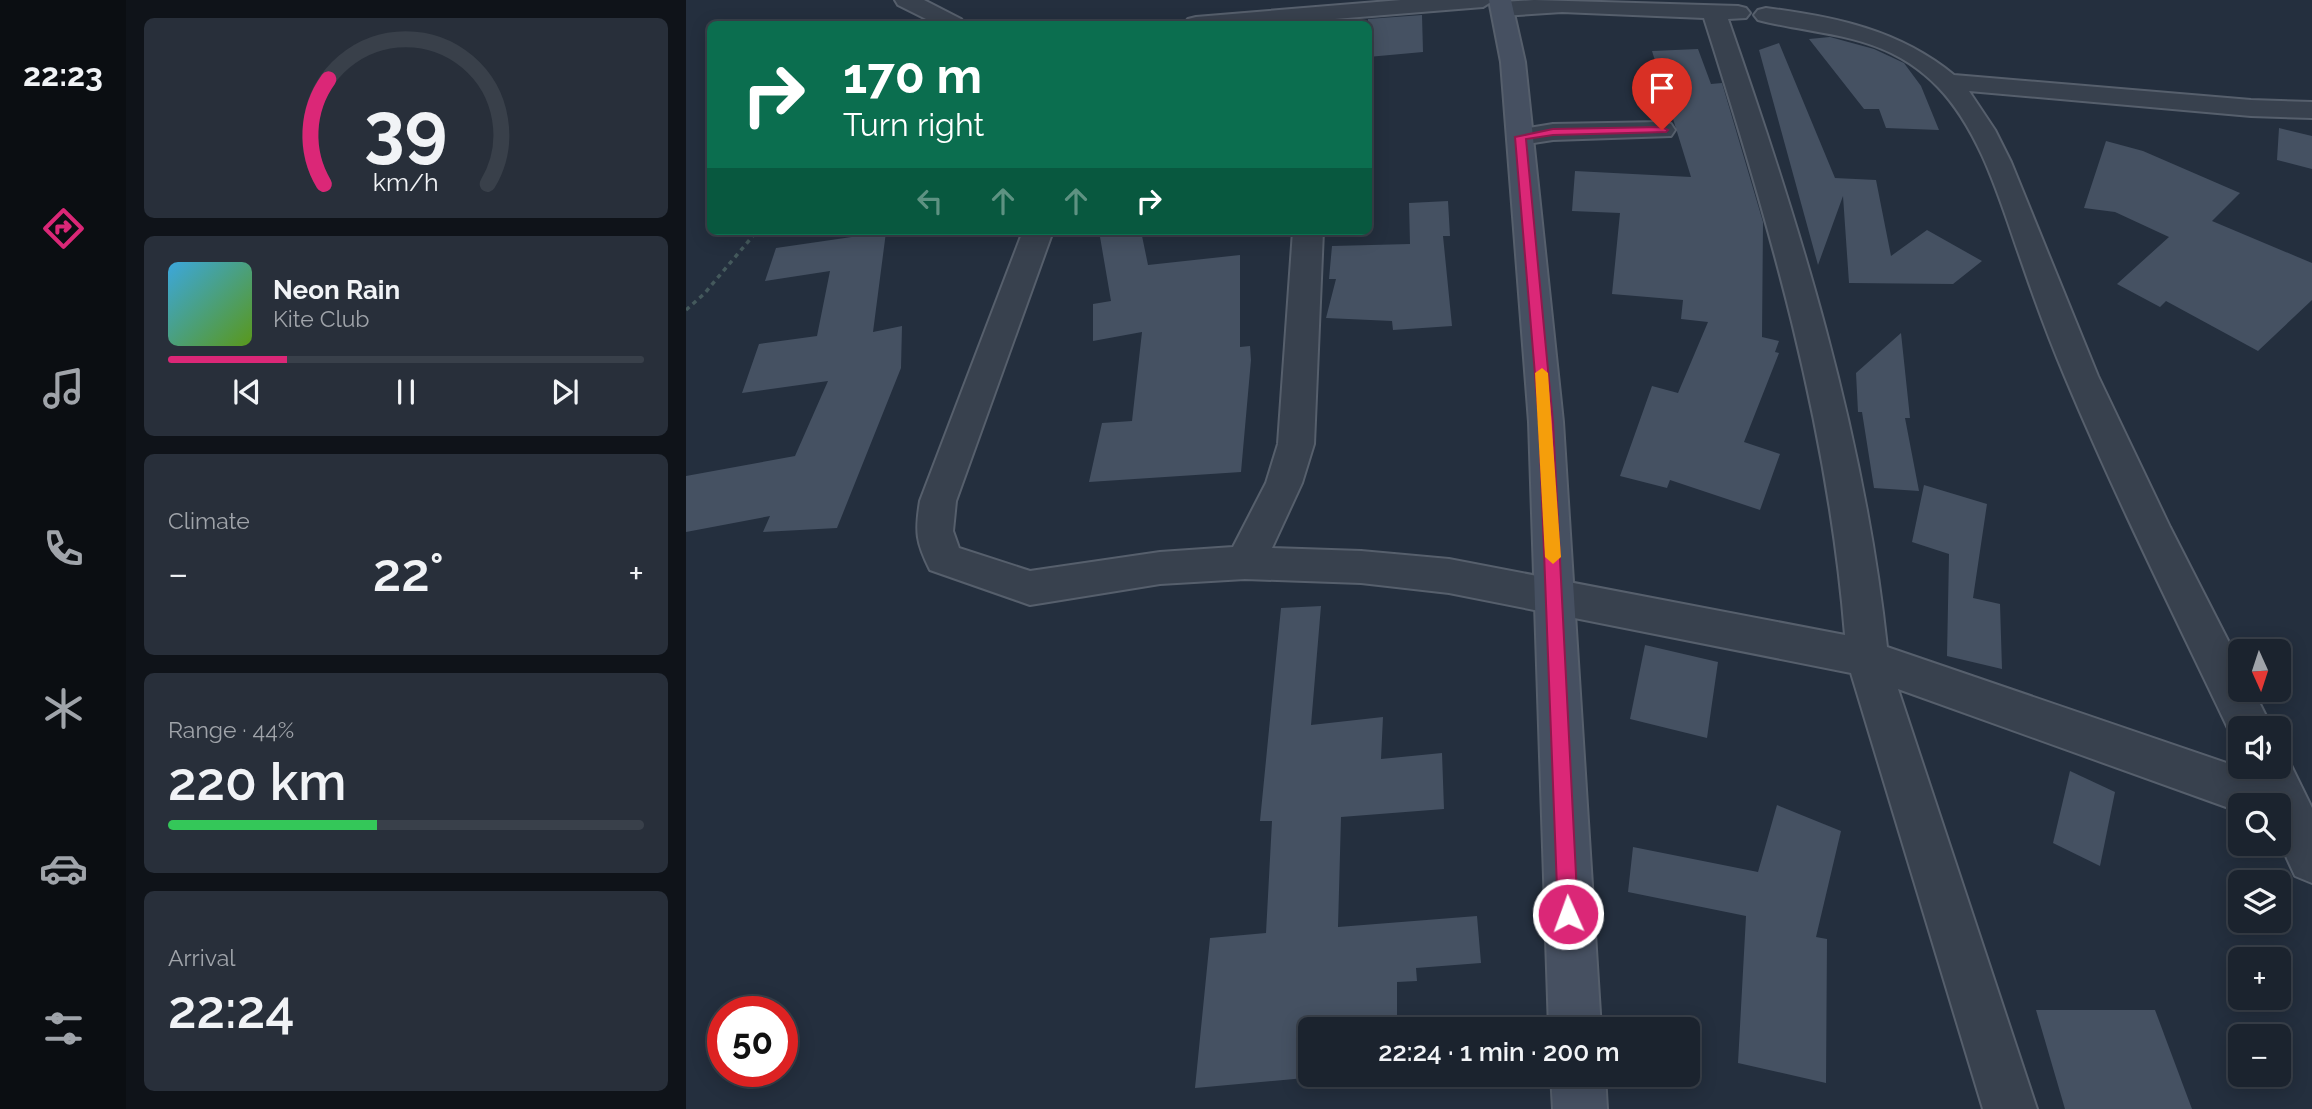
<!DOCTYPE html>
<html lang="en">
<head>
<meta charset="utf-8">
<style>
  body { margin:0; font-family:Raleway,sans-serif; background:#282f3a; color:#f1f3f6; height:100vh; display:flex; flex-direction:column; font-size:26px; white-space:nowrap }
  * { box-sizing:border-box; margin:0 }
  p { font-size:23px; color:#a0a4aa }
  .icon { flex:none; width:38px; height:38px; fill:none; stroke:currentColor; stroke-width:2; stroke-linecap:round; stroke-linejoin:round }
  .map { position:relative; flex:1; overflow:hidden }
  .sheet { display:flex; flex-direction:column; gap:18px; padding:18px; background:#0f1319; width:560px }
  .sheet>* { flex:none }
  .hud { position:absolute; left:21px; top:21px; width:665px; height:214px; border-radius:10px; box-shadow:0 4px 18px #0003,0 0 0 2px #39404a; background:#0b6e4f; color:#fff; overflow:hidden }
  .needle { width:46px; rotate:177deg }
  .buttons { position:absolute; left:1542px; top:639px; display:grid; gap:14px }
  .buttons a { display:grid; place-items:center; width:63px; height:63px; border-radius:10px; background:#1b232e; box-shadow:0 4px 18px #0003,0 0 0 2px #39404a; font-size:35px }
  .speed { position:absolute; left:21px; top:996px; display:flex; gap:14px; font-size:35px; font-weight:700; text-align:center }
  .speed>* { display:grid; place-content:center; width:91px; height:91px; border-radius:50%; background:#1b232e; box-shadow:0 4px 18px #0003,0 0 0 2px #39404a; line-height:1 }
  .speed .limit { border:10px solid #d22; background:#fff; color:#111 }
  .pin { position:absolute; display:grid; place-items:center; width:60px; height:60px; color:#fff; margin:-72px -30px; border-radius:50% 50% 50% 0; rotate:-45deg; box-shadow:0 0 7px #0007 }
  .pin .icon { rotate:45deg }
  .me { position:absolute; width:77px; margin:-38px; rotate:358deg; stroke-linejoin:round; filter:drop-shadow(0 0 5px #0008) }
  .turn { display:flex; align-items:center; gap:24px; height:147px; padding:0 21px; font-size:32px }
  .turn .icon { width:91px; height:91px; stroke-width:2.5 }
  .turn b { display:block; font-size:49px; line-height:60px }
  .lanes { display:flex; align-items:center; height:66px; padding:0 21px; background:#0003; justify-content:center; gap:35px; direction:ltr }
  .lanes .off { opacity:.35 }
  .big { font-size:52px; font-weight:600; line-height:1.1 }
  .sheet .card { flex:1; display:flex; flex-direction:column; justify-content:center; gap:10px; min-width:0; padding:0 24px; border-radius:10px; background:#282f3a }
  .sheet .dial { align-items:center; gap:0 }
  .dial svg { height:182px; overflow:visible; fill:none; stroke:#39404a; stroke-width:7; stroke-linecap:round; text-anchor:middle }
  .dial text { fill:#f1f3f6; stroke:none }
  .song { display:flex; align-items:center; gap:21px }
  .cover { width:84px; height:84px; border-radius:10px; background:linear-gradient(135deg,hsl(200 70% 55%),hsl(90 70% 35%)) }
  .played { height:7px; border-radius:4px; background:linear-gradient(90deg,#db2777 25%,#39404a 25%) }
  .keys { display:flex; justify-content:space-around; direction:ltr }
  .heat { display:flex; justify-content:space-between; align-items:center; font-size:38px; direction:ltr }
  .charge { height:10px; border-radius:5px; background:linear-gradient(90deg,#34c759 44%,#39404a 0) }
  .trip { position:absolute; left:612px; top:1017px; width:402px; height:70px; border-radius:10px; background:#1b232e; box-shadow:0 4px 18px #0003,0 0 0 2px #39404a; font-weight:600; line-height:70px; text-align:center }
  main { display:flex; flex:1; min-height:0 }
  .tab-bar { display:flex; flex-direction:column; width:126px; justify-content:space-around; align-items:center; background:#0b0e12; color:#a0a4aa }
  .tab-bar .icon { width:49px; height:49px }
  .tab-bar .on { color:#db2777 }
  .tab-bar b { font-size:32px; color:#f1f3f6 }
  .map>svg:first-child { display:block }
  .building { fill:#455162 }
  .lines { fill:none; stroke-linecap:round; stroke-linejoin:round }
  .street-casing { stroke:#565f6c; stroke-width:4 }
  .secondary-casing { stroke:#565f6c; stroke-width:4 }
  .path { stroke:#44595c; stroke-width:3.5; stroke-dasharray:4.5 4.5; stroke-linecap:butt }
  .street { fill:#38414e; fill-rule:evenodd }
  .secondary { fill:#465061; fill-rule:evenodd }
  .route { fill:#db2777; stroke:#8e194d; stroke-width:2 }
  .slow { fill:#f59e0b }
</style>
</head>
<body>
<main>
<nav class="tab-bar">
<b>22:23</b>
<svg class="icon on" aria-label="directions" viewBox="0 0 24 24"><path d="M12 3l9 9-9 9-9-9zM9 14v-3h6M13 9l2 2-2 2"/></svg>
<svg class="icon" aria-label="music" viewBox="0 0 24 24"><path d="M9 18V5l10-2v13"/><circle cx="6" cy="18" r="3"/><circle cx="16" cy="16" r="3"/></svg>
<svg class="icon" aria-label="phone" viewBox="0 0 24 24"><path d="M5 4h4l2 5-3 2q2 4 5 5l2-3 5 2v4C11 20 4 13 5 4z"/></svg>
<svg class="icon" aria-label="climate" viewBox="0 0 24 24"><path d="M12 3v18M4 7l16 10M4 17L20 7"/></svg>
<svg class="icon" aria-label="car" viewBox="0 0 24 24"><path d="M5 17H2v-5l4-1 3-4h7l3 4 3 1v5h-3M9 17h6M6 11h13"/><circle cx="7" cy="17" r="2"/><circle cx="17" cy="17" r="2"/></svg>
<svg class="icon" aria-label="filters" viewBox="0 0 24 24"><path d="M4 7h16M4 17h16"/><circle cx="9" cy="7" r="2"/><circle cx="15" cy="17" r="2"/></svg>
</nav>
<section class="sheet">
<div class="card dial"><svg viewBox="0 0 100 80">
<path d="M14 69A42 42 0 1 1 86 69"/>
<path d="M14 69A42 42 0 0 1 16 23" stroke="#db2777"/>
<text x="50" y="56" font-size="32" font-weight="700">39</text>
<text x="50" y="72" font-size="11">km/h</text>
</svg></div>
<div class="card">
<div class="song"><i class="cover"></i><div><b>Neon Rain</b><p>Kite Club</p></div></div>
<div class="played"></div>
<div class="keys"><svg class="icon" aria-label="previous" viewBox="0 0 24 24"><path d="M18 5L8 12l10 7zM5 5v14"/></svg><svg class="icon" aria-label="pause" viewBox="0 0 24 24"><path d="M8 5v14M16 5v14"/></svg><svg class="icon" aria-label="next" viewBox="0 0 24 24"><path d="M6 5l10 7-10 7zM19 5v14"/></svg></div>
</div>
<div class="card"><p>Climate</p>
<div class="heat"><a>−</a><b class="big">22°</b><a>+</a></div>
</div>
<div class="card"><p>Range · 44%</p><b class="big">220 km</b><div class="charge"></div></div>
<div class="card"><p>Arrival</p><b class="big">22:24</b></div>
</section>
<div class="map">
<svg width="1626" height="1109" viewBox="0 0 1626 1109">
  <rect width="100%" height="100%" fill="#242f3e"/>
  <g class="building">
    <path d="M736 15 737 52 682 57V19Z"/>
    <path d="M1144 37 1188 49 1218 63 1235 86 1253 130 1200 128 1193 109H1178L1123 39Z"/>
    <path d="M1093 43 1149 178 1190 180 1205 256 1241 230 1296 261 1267 284 1163 283 1157 196 1132 265 1073 50Z"/>
    <path d="M1012 49 1025 84 1036 83 1077 222 1076 337 1093 341 1089 352 1093 353 1058 442 1094 454 1074 510 984 480 981 488 934 476 966 386 992 393 1022 322 995 319 997 300 926 294 934 213 886 211 889 171 1005 177 966 51Z"/>
    <path d="M1593 128 1626 136V169L1591 160Z"/>
    <path d="M1420 141 1457 151 1554 193 1526 221 1626 263V300L1572 351 1480 301 1474 307 1431 284 1483 237 1429 212 1398 208Z"/>
    <path d="M762 201 764 236H757L766 326 707 330 706 321 640 318 650 279H643L646 246 724 244 723 203Z"/>
    <path d="M413 231H455L462 265 554 255V347L564 346 565 360 555 472 403 482 416 423 446 421 456 332 407 341V304L425 301Z"/>
    <path d="M200 232 187 332 216 326 215 368 151 528 77 532 84 516 0 532V476L109 456 142 381 56 393 73 344 131 336 144 271 79 281 90 248Z"/>
    <path d="M1215 333 1224 418H1219L1233 491 1188 488 1176 412H1172L1170 373Z"/>
    <path d="M1238 485 1301 504 1287 598 1314 604 1316 669 1261 656 1263 554 1226 542Z"/>
    <path d="M635 606 625 725 697 717 695 759 756 753 758 809 655 817 652 927 791 916 795 963 730 968 731 981 711 982V1029H625V1074H662L509 1088 524 938 580 933 586 821H574L595 608Z"/>
    <path d="M959 645 1032 662 1021 738 944 719Z"/>
    <path d="M1384 771 1429 792 1414 866 1367 843Z"/>
    <path d="M1091 805 1155 831 1130 937 1141 939 1140 1083 1052 1063 1060 916 942 892 947 847 1072 872Z"/>
    <path d="M1350 1010H1469L1506 1109H1379Z"/>
  </g>
  <g class="lines">
    <defs>
      <g id="street">
        <path d="M209 0H238L275 19 279 24H250L212 5Z"/>
        <path d="M715 0H808L797 7 587 24H498L502 19 510 17Z"/>
        <path d="M848 0 1052 6 1060 8 1064 13 1060 18 1042 19C1113 223 1178 431 1201 647L1561 770 1560 766H1592V749L1598 751 1626 808V883L1609 876 1592 839V805H1554V812L1212 689 1351 1109H1297L1165 673 763 593 675 583 559 579 474 584 344 605 244 570C230 542 229 532 234 501L337 231H367L270 501 267 531 273 548 344 571 474 552 547 547 580 483 592 444 607 231H637L628 444 616 483 586 548 675 551 763 559 1159 635C1142 424 1082 219 1018 18L876 12 816 16 805 9 816 2Z"/>
        <path d="M1080 8C1150 17 1213 30 1268 75L1565 100 1626 102V118L1565 116 1283 91 1309 130 1325 162 1412 376 1484 527 1554 664V690H1567L1586 728H1554V745L1549 743C1491 621 1431 501 1379 377 1363 339 1349 301 1336 263 1315 204 1296 133 1252 87 1198 32 1139 37 1072 20L1068 15 1072 10Z"/>
        <path d="M976 122 985 124 989 130 985 136 867 140 834 145 825 143 821 137 825 131 867 124Z"/>
      </g>
      <g id="secondary">
        <path d="M803 0H825L839 62 877 422 915 1029H863L843 422 815 62Z"/>
        <path d="M865 1074H919L921 1109H867Z"/>
      </g>
    </defs>
    <use href="#street" class="street-casing"/>
    <use href="#secondary" class="secondary-casing"/>
    <path class="path" d="M0 310 18 294 71 231"/>
    <use href="#street" class="street"/>
    <use href="#secondary" class="secondary"/>
  </g>
  <path class="route" d="M976 127 982 130 980 132 867 135 840 139 867 422 892 914 889 921 882 924 875 921 872 914 853 422 829 137 867 129Z"/>
  <path class="slow" d="M856 368 862 373 875 557 867 564 859 557 849 373Z"/>
</svg>
<div class="buttons">
<a><svg class="needle" viewBox="-14 -14 28 28"><path d="M0-13l5 13h-10z" fill="#e53935"/><path d="M0 13l5-13h-10z" fill="#a0a4aa"/></svg></a>
<a><svg class="icon" aria-label="sound" viewBox="0 0 24 24"><path d="M4 9h4l5-4v14l-5-4H4zM17 9q2 3 0 6"/></svg></a>
<a><svg class="icon" aria-label="search" viewBox="0 0 24 24"><circle cx="10" cy="10" r="6"/><path d="M15 15l6 6"/></svg></a>
<a><svg class="icon" aria-label="layers" viewBox="0 0 24 24"><path d="M12 4l9 5-9 5-9-5zM3 14l9 5 9-5"/></svg></a>
<a>+</a>
<a>−</a>
</div>
<div class="speed"><div class="limit">50</div></div>
<div class="pin" style="left:976px;top:130px;background:#d93025"><svg class="icon" aria-label="arrive" viewBox="0 0 24 24"><path d="M6 21V4h12l-3 4 3 4H6"/></svg></div>
<svg class="me" style="left:882px;top:914px" viewBox="-20 -20 40 40"><circle r="17" fill="#db2777" stroke="#fff" stroke-width="3"/><path d="M0-11L8 9 0 5-8 9z" fill="#fff"/></svg>
<div class="trip">22:24 · 1 min · 200 m</div>
<div class="hud">
<div class="turn"><svg class="icon" aria-label="right" viewBox="0 0 24 24"><path d="M7 20v-9h11M14 6l5 5-5 5"/></svg><div><b>170 m</b>Turn right</div></div>
<div class="lanes"><svg class="icon off" aria-label="left" viewBox="0 0 24 24"><path d="M17 20v-9H6M10 6l-5 5 5 5"/></svg><svg class="icon off" aria-label="ahead" viewBox="0 0 24 24"><path d="M12 20V5M6 11l6-6 6 6"/></svg><svg class="icon off" aria-label="ahead" viewBox="0 0 24 24"><path d="M12 20V5M6 11l6-6 6 6"/></svg><svg class="icon" aria-label="right" viewBox="0 0 24 24"><path d="M7 20v-9h11M14 6l5 5-5 5"/></svg></div>
</div>
</div>
</main>
</body>
</html>
